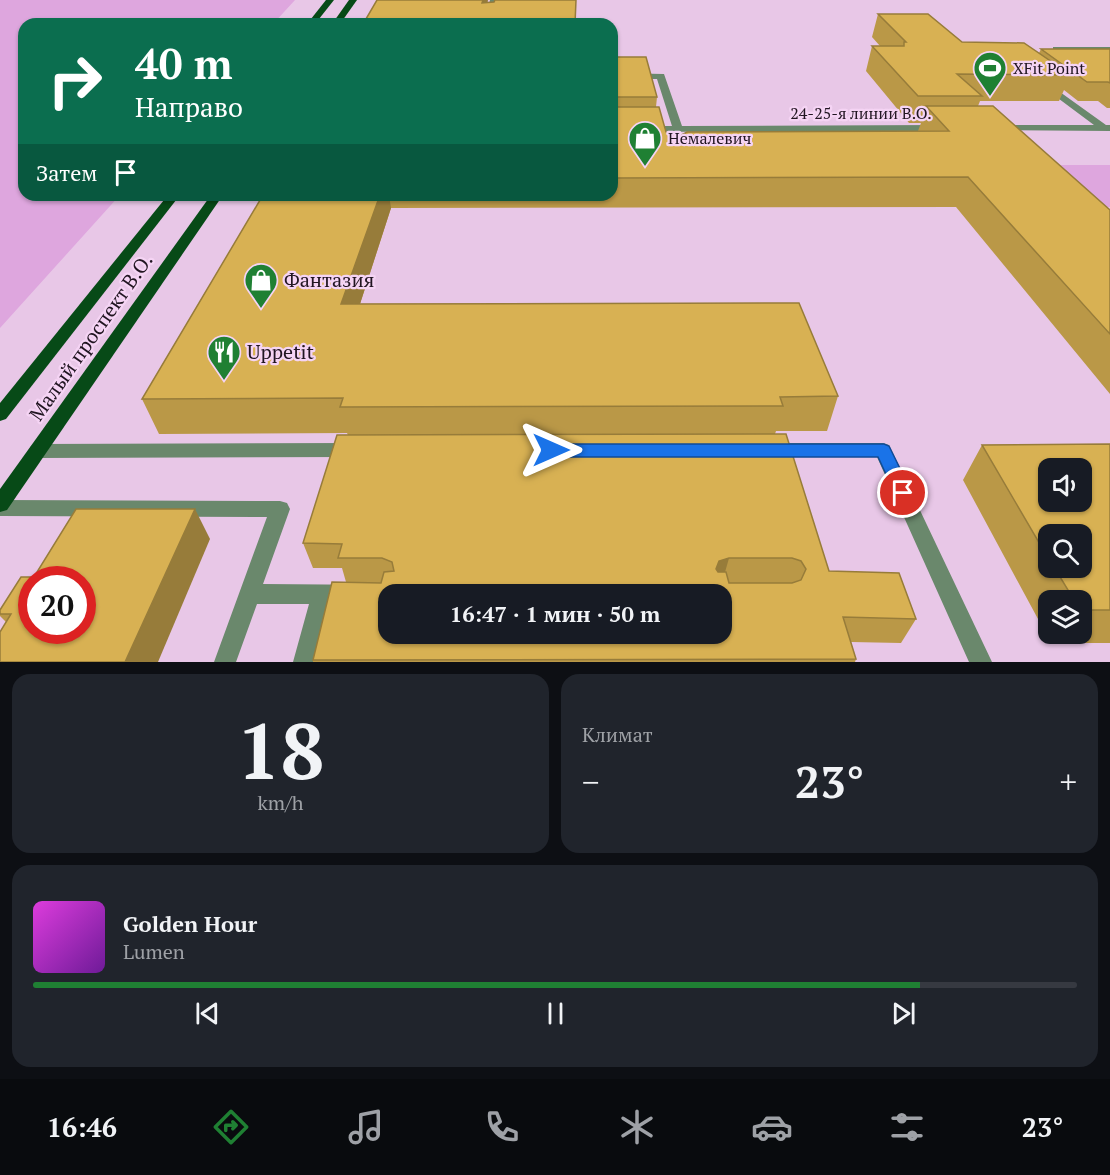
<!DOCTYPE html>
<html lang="ru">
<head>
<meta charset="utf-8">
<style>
  body { margin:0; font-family:"PT Serif",serif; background:#20242c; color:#f1f3f6; height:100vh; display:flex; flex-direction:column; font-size:22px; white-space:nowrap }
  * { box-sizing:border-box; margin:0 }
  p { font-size:20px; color:#9ea1a6 }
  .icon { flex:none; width:33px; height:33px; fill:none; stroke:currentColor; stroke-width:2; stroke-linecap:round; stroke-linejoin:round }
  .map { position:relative; height:662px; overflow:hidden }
  .sheet { display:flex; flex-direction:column; gap:12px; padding:12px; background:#0d0f14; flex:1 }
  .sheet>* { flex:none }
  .hud { position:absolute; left:18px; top:18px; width:600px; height:183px; border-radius:18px; box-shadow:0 2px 4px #0004; background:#0b6e4f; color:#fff; overflow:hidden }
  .buttons { position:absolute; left:1038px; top:458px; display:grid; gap:12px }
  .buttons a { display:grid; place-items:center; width:54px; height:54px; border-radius:12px; background:#171b24; box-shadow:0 2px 4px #0004; font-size:30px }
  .speed { position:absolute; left:18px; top:566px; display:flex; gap:12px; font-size:30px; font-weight:700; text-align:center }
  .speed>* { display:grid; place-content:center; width:78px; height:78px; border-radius:50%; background:#171b24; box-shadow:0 2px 4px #0004; line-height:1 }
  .speed .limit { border:9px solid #d22; background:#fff; color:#111 }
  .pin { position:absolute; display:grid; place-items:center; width:51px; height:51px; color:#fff; margin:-26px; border:3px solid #fff; border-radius:50%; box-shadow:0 2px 6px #0007 }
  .me { position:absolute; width:66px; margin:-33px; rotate:90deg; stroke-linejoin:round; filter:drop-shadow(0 0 4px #0008) }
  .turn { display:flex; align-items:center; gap:21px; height:126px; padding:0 18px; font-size:27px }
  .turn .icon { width:78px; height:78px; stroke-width:2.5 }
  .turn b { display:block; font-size:42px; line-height:51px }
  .then { display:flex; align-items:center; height:57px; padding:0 18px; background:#0003; gap:12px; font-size:22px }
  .big { font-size:45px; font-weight:800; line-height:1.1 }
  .sheet .tile { flex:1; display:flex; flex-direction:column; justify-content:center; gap:9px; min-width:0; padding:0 21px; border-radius:18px; background:#20242c }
  .sheet .dial { align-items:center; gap:0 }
  .dial b { font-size:78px; line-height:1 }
  .song { display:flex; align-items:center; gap:18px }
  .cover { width:72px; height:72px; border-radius:9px; background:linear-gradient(135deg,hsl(300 70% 55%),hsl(280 70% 35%)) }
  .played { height:6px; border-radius:3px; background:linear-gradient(90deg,#1f8033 85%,#363941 85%) }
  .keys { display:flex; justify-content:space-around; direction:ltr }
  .heat { display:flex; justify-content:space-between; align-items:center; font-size:33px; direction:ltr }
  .sheet .tiles { flex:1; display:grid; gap:12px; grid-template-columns:1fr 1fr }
  .tile:last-child { grid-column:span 2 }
  .trip { position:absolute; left:378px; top:584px; width:354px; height:60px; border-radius:18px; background:#171b24; box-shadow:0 2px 4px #0004; font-weight:800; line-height:60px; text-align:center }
  .dock { display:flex; height:96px; justify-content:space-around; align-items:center; background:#090b0e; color:#9ea1a6 }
  .dock .icon { width:42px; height:42px }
  .dock .on { color:#1f8033 }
  .dock b { font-size:27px; color:#f1f3f6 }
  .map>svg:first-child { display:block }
  .green { fill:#dea6de }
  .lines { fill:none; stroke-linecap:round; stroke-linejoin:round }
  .minor { fill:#6a886c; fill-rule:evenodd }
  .major { fill:#074a17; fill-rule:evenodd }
  .wall { fill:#ba9847; fill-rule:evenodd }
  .shaded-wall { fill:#977c3a }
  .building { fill:#d8b153; stroke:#977c3a; stroke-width:1.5; fill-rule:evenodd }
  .route { fill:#1a73e8; stroke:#114b97; stroke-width:1.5 }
  .labels { text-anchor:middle; stroke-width:4.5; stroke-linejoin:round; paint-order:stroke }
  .far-poi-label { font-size:16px; fill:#211521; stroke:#f5d4f4; text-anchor:start }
  .far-street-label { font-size:16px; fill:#211521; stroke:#f5d4f4 }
  .poi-label { font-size:20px; fill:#211521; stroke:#f5d4f4; text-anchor:start }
  .street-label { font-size:20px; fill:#211521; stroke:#f5d4f4 }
</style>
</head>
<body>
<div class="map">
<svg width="1110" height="662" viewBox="0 0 1110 662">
  <rect width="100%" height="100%" fill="#e8c7e7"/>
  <g class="green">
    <path d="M0 0H295L273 24H24V195H120L0 328Z"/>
    <path d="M1059 165H1110V207H1104Z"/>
  </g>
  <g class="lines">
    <g class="minor">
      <path d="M490 0H498L493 24H485Z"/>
      <path d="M1056 47H1110V51H1053V47Z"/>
      <path d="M612 73 664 74 682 126 939 125 944 128 939 131 612 132V126H672L657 79H612Z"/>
      <path d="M1046 82 1106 125H1110V131L995 130V126L999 125H1094L1043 87 1041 85Z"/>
      <path d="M352 443 358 445 361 450 358 455 352 457 37 458 31 456 28 451 31 446 37 444Z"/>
      <path d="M772 443H883L889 445 992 662H969L877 457H772L766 455 763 450 766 445Z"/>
      <path d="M0 500 280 501 287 503 290 509 263 584 388 585 396 588 398 594H388V605L330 604 315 662H293L309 604H257L236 662H214L267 517 0 516Z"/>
    </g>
    <g class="major">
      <path d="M326 0H334L315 24H307Z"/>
      <path d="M349 0H357L340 24H332Z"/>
      <path d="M168 195H180L6 419 0 421V403Z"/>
      <path d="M211 195H223L7 510 0 512V489Z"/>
    </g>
  </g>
  <g class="wall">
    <path d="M878 14 962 42 1039 53 1041 49H1110V108H1107L1098 101H1078L1064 90 1059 101H980L978 106 1110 210V394L956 207 391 208 360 304 838 396 827 431H776L775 434 829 571 916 619 901 643 851 642 856 659 855 662H313V660L346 582 342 568H313L303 543 348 435 347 433 159 434 142 399 263 195H612V57L657 97 656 107 666 132 680 136 918 131 921 123H909L866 71 872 46H880L872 37Z"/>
    <path d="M1110 444V643H1051L963 480 982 445ZM1048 534 1082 567H1048ZM1048 600H1082V633H1048Z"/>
    <path d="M210 539 6 622 0 616V610Z"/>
  </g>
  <g class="shaded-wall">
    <path d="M483 0H488L484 24 482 3Z"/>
    <path d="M380 195H389L391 208 349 338 341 304Z"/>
    <path d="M195 509 210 539 158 662H125Z"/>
    <path d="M729 558 722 583 716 569 719 561Z"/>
  </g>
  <g class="building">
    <path d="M377 0H483L482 3 494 2 495 0H576L575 24H363Z"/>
    <path d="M878 14H928L962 42 1024 43 1071 75 957 74 982 96H918L872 46H904V42H906Z"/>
    <path d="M1041 49H1110V83L1108 82H1087Z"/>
    <path d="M612 57H646L657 97H613L612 102Z"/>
    <path d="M612 105 613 107H659L666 132 680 136 687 132 949 131 926 106H993L1110 210V334L968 177 612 178Z"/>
    <path d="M263 195H380L341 304 799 303 838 396 780 397 783 406 340 407 343 398 142 399Z"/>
    <path d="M786 434 829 571 899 573 916 619 843 617 856 659 313 660 332 582 381 583 384 572 394 571 392 562 382 558H338L342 544 303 543 337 435ZM729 558H792L801 561 806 569 801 580 792 583H729L726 572H718L716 569 719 561ZM388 594H722V633H388Z"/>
    <path d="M1110 444V610H1082V600H1074L1054 567H1082V534H1048V558L982 445ZM1048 468H1082V501H1048Z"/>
    <path d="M76 509H195L125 662H0V632L11 614H0V610L21 577H34ZM32 579H82V630H32Z"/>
  </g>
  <path class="route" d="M551 444H884L889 446 912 493 909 498 903 500 897 498 878 457H551L545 455 543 450 545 446Z"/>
  <defs>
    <symbol id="stadium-pin" viewBox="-11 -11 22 30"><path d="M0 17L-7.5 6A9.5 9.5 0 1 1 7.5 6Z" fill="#1f8033" stroke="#f5d4f4"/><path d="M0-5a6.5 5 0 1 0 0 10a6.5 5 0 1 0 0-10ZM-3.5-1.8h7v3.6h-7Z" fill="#fff"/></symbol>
    <symbol id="shop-pin" viewBox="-11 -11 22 30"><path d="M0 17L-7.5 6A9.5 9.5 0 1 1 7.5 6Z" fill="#1f8033" stroke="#f5d4f4"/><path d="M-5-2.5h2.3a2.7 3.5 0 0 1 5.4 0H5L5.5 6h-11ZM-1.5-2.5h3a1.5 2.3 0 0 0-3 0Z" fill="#fff"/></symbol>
    <symbol id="restaurant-pin" viewBox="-11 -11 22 30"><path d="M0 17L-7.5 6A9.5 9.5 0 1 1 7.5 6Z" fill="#1f8033" stroke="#f5d4f4"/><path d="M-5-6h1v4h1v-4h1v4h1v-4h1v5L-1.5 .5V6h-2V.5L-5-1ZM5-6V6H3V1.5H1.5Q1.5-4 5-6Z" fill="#fff"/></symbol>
  </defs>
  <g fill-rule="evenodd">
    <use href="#stadium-pin" x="971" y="49" width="38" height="52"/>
    <use href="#shop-pin" x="626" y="119" width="38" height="52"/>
    <use href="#shop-pin" x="242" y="261" width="38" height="52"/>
    <use href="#restaurant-pin" x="205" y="333" width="38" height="52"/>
  </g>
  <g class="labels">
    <g class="far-poi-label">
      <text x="1013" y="74">XFit Point</text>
      <text x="668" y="144">Немалевич</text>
    </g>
    <g class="far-street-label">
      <text x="861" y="119">24-25-я линии В.О.</text>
    </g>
    <g class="poi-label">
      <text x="284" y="287">Фантазия</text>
      <text x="247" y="359">Uppetit</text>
    </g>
    <g class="street-label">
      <text transform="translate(91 337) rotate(-55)" y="7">Малый проспект В.О.</text>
    </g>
  </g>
</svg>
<div class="buttons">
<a><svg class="icon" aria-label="sound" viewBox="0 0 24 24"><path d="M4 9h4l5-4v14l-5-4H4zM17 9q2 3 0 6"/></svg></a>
<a><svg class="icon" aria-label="search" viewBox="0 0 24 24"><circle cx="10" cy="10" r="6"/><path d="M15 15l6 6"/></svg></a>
<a><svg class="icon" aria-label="layers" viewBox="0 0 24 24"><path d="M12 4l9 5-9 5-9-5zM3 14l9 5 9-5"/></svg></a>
</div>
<div class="speed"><div class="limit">20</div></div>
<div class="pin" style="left:903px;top:493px;background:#d93025"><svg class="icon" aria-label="arrive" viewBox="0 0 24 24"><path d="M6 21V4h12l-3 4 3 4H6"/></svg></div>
<svg class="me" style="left:551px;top:450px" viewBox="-20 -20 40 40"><path d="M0-17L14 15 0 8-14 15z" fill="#1a73e8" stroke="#fff" stroke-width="4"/></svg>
<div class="trip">16:47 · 1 мин · 50 m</div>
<div class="hud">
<div class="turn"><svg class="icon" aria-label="right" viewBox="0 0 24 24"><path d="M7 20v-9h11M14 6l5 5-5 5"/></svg><div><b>40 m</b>Направо</div></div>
<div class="then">Затем<svg class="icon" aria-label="arrive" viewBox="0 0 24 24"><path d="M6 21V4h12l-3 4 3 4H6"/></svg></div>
</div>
</div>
<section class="sheet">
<div class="tiles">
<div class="tile dial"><b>18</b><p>km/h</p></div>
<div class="tile"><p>Климат</p>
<div class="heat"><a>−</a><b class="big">23°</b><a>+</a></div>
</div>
<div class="tile">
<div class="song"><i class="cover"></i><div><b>Golden Hour</b><p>Lumen</p></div></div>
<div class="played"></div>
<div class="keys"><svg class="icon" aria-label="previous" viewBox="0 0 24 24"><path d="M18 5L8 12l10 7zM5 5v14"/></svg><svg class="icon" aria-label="pause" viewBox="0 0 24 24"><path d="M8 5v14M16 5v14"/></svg><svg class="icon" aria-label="next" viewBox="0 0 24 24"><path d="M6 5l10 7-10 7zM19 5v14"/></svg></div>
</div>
</div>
</section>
<nav class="dock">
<b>16:46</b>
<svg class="icon on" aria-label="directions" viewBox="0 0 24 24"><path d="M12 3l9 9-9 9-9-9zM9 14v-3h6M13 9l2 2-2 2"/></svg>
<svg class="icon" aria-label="music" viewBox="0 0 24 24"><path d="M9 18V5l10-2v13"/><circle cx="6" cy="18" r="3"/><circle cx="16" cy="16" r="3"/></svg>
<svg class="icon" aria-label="phone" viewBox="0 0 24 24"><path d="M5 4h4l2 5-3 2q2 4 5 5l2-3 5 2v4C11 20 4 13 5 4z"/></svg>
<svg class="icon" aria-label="climate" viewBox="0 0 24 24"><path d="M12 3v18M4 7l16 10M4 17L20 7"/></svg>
<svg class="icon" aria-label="car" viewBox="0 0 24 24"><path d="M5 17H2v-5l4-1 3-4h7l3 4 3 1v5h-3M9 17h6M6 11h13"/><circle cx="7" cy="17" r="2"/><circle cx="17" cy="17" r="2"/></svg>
<svg class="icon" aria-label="filters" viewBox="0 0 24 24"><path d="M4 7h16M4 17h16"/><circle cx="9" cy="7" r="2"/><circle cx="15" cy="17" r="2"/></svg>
<b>23°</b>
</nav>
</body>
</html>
